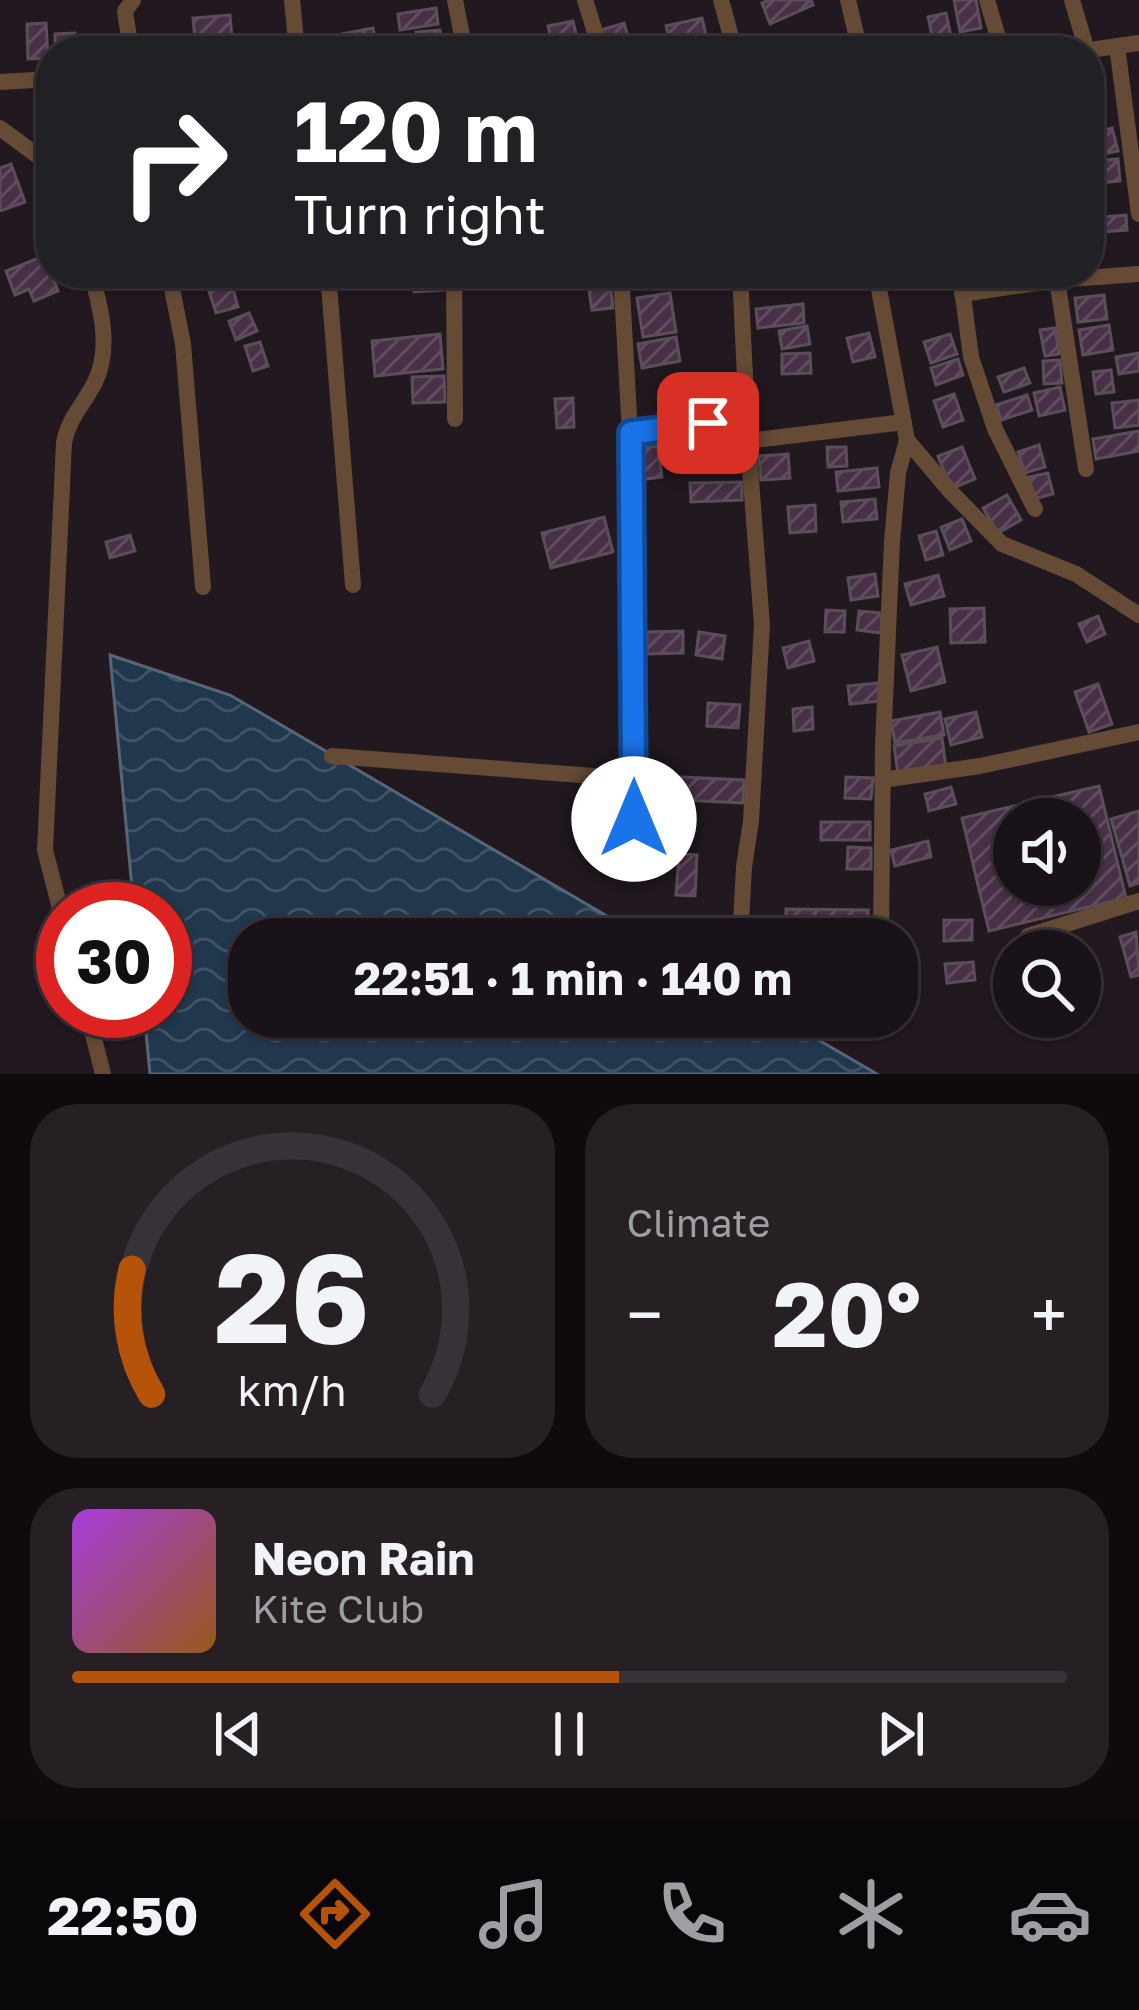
<!DOCTYPE html>
<html lang="en">
<head>
<meta charset="utf-8">
<style>
  body { margin:0; font-family:"Golos Text",sans-serif; background:#262025; color:#f1f3f6; height:100vh; display:flex; flex-direction:column; font-size:45px; white-space:nowrap }
  * { box-sizing:border-box; margin:0 }
  p { font-size:39px; color:#9f9ea2 }
  .icon { flex:none; width:66px; height:66px; fill:none; stroke:currentColor; stroke-width:2; stroke-linecap:round; stroke-linejoin:round }
  .map { position:relative; height:1074px; overflow:hidden }
  .details { display:flex; flex-direction:column; gap:30px; padding:30px; background:#0e0a0d; flex:1 }
  .details>* { flex:none }
  .top-card { position:absolute; left:36px; top:36px; width:1068px; height:252px; border-radius:48px; box-shadow:0 3px 9px #0004,0 0 0 3px #373237; background:#202124; color:#fff; overflow:hidden }
  .tools { position:absolute; left:993px; top:798px; display:grid; gap:24px }
  .tools a { display:grid; place-items:center; width:108px; height:108px; border-radius:50%; background:#191218; box-shadow:0 3px 9px #0004,0 0 0 3px #373237; font-size:60px }
  .speed { position:absolute; left:36px; top:882px; display:flex; gap:24px; font-size:60px; font-weight:700; text-align:center }
  .speed>* { display:grid; place-content:center; width:156px; height:156px; border-radius:50%; background:#191218; box-shadow:0 3px 9px #0004,0 0 0 3px #373237; line-height:1 }
  .speed .limit { border:18px solid #d22; background:#fff; color:#111 }
  .pin { position:absolute; display:grid; place-items:center; width:102px; height:102px; color:#fff; margin:-51px; border-radius:24px; box-shadow:0 6px 18px #0006 }
  .me { position:absolute; width:132px; margin:-66px; rotate:0deg; stroke-linejoin:round; filter:drop-shadow(0 0 9px #0008) }
  .turn { display:flex; align-items:center; gap:42px; height:252px; padding:0 60px; font-size:54px }
  .turn .icon { width:156px; height:156px; stroke-width:2.5 }
  .turn b { display:block; font-size:84px; line-height:102px }
  .big { font-size:90px; font-weight:700; line-height:1.1 }
  .details .widget { flex:1; display:flex; flex-direction:column; justify-content:center; gap:18px; min-width:0; padding:0 42px; border-radius:48px; background:#262025 }
  .details .dial { align-items:center; gap:0 }
  .dial svg { height:312px; overflow:visible; fill:none; stroke:#373237; stroke-width:7; stroke-linecap:round; text-anchor:middle }
  .dial text { fill:#f1f3f6; stroke:none }
  .song { display:flex; align-items:center; gap:36px }
  .cover { width:144px; height:144px; border-radius:18px; background:linear-gradient(135deg,hsl(280 70% 55%),hsl(30 70% 35%)) }
  .played { height:12px; border-radius:6px; background:linear-gradient(90deg,#b45309 55%,#373237 55%) }
  .keys { display:flex; justify-content:space-around; direction:ltr }
  .heat { display:flex; justify-content:space-between; align-items:center; font-size:66px; direction:ltr }
  .details .tiles { flex:1; display:grid; gap:30px; grid-template-columns:1fr 1fr }
  .widget:last-child { grid-column:span 2 }
  .trip { position:absolute; left:228px; top:918px; width:690px; height:120px; border-radius:48px; background:#191218; box-shadow:0 3px 9px #0004,0 0 0 3px #373237; font-weight:700; line-height:120px; text-align:center }
  .tabs { display:flex; height:192px; justify-content:space-around; align-items:center; background:#0a070a; color:#9f9ea2 }
  .tabs .icon { width:84px; height:84px }
  .tabs .current { color:#b45309 }
  .tabs b { font-size:54px; color:#f1f3f6 }
  .map>svg:first-child { display:block }
  .water { fill:url(#water-waves); stroke:#576576; stroke-width:3 }
  .building { fill:url(#building-hatch); stroke:#5a4f59; stroke-width:3; fill-rule:evenodd }
  .lines { fill:none; stroke-linecap:round; stroke-linejoin:round }
  .minor { stroke:#654b35; stroke-width:16 }
  .route-casing { stroke:#114b97; stroke-width:30 }
  .route { stroke:#1a73e8; stroke-width:21 }
</style>
</head>
<body>
<div class="map">
<svg width="1139" height="1074" viewBox="0 0 1139 1074">
  <defs>
    <pattern id="water-waves" width="16" height="10" patternUnits="userSpaceOnUse" patternTransform="scale(3)"><rect width="16" height="10" fill="#21374e"/><path d="M0 5q4-4 8 0t8 0" fill="none" stroke="#405367"/></pattern>
    <pattern id="building-hatch" width="6" height="6" patternUnits="userSpaceOnUse" patternTransform="scale(3)"><rect width="6" height="6" fill="#483046"/><path d="M-1 1l2-2M0 6l6-6M5 7l2-2" fill="none" stroke="#624d60"/></pattern>
  </defs>
  <rect width="100%" height="100%" fill="#211820"/>
  <path class="water" d="M110 655 230 695 646 939H249V1017H779L877 1074H150L144 1011H165V909H134Z"/>
  <g class="building">
    <path d="M769 0H811L813 5 770 24 762 3Z"/>
    <path d="M954 0H976L981 28 960 32Z"/>
    <path d="M436 8 438 24 400 30 398 14Z"/>
    <path d="M946 13 953 46 935 49 928 17Z"/>
    <path d="M230 15 233 51H196L193 18Z"/>
    <path d="M702 18 710 51H672L666 26Z"/>
    <path d="M573 21 580 51H554L548 26Z"/>
    <path d="M46 23 48 58 28 59 27 24Z"/>
    <path d="M624 23 632 50 608 51 601 30Z"/>
    <path d="M373 28 377 50 345 51 342 34Z"/>
    <path d="M440 30 442 51H418L416 32Z"/>
    <path d="M75 33 76 51H55V34Z"/>
    <path d="M1112 128 1118 151 1092 157 1089 134Z"/>
    <path d="M1118 159 1120 181 1098 183 1096 161Z"/>
    <path d="M11 164 25 202 0 211V168Z"/>
    <path d="M1126 215 1127 230 1089 233V218Z"/>
    <path d="M51 253V273L61 275 53 278 58 291 34 301 29 289 15 295 6 271Z"/>
    <path d="M412 273H443L444 290 414 292Z"/>
    <path d="M610 281 613 308 592 310 588 284Z"/>
    <path d="M232 285 238 307 216 313 209 291Z"/>
    <path d="M670 293 676 332 643 337 637 298Z"/>
    <path d="M1104 295 1107 319 1078 322 1075 298Z"/>
    <path d="M803 304 804 323 758 328 756 309Z"/>
    <path d="M249 313 257 331 236 340 229 321Z"/>
    <path d="M1109 325 1113 350 1083 355 1079 330Z"/>
    <path d="M807 326 810 344 782 349 779 331Z"/>
    <path d="M1055 328 1059 354 1045 356 1040 330Z"/>
    <path d="M869 333 875 357 853 362 847 338Z"/>
    <path d="M440 334 443 369 375 376 372 341Z"/>
    <path d="M950 334 957 354 931 363 924 342Z"/>
    <path d="M676 337 680 361 642 368 638 344Z"/>
    <path d="M260 342 268 366 253 371 245 346Z"/>
    <path d="M810 353 811 373 782 374V354Z"/>
    <path d="M1139 353V371L1119 374 1116 357Z"/>
    <path d="M958 359 963 375 936 385 931 368Z"/>
    <path d="M1060 360 1062 383 1044 384 1043 361Z"/>
    <path d="M1024 368 1030 383 1004 392 998 377Z"/>
    <path d="M1111 370 1114 392 1096 394 1093 372Z"/>
    <path d="M444 376 445 402 413 403 412 377Z"/>
    <path d="M1060 387 1065 410 1039 416 1034 393Z"/>
    <path d="M734 392 736 430 687 434 685 395Z"/>
    <path d="M954 394 963 420 943 427 934 401Z"/>
    <path d="M1027 395 1032 410 1001 420 996 405Z"/>
    <path d="M573 398 574 427 557 428 555 399Z"/>
    <path d="M1139 400V425L1115 428 1112 403Z"/>
    <path d="M1139 431V451L1096 459 1093 439Z"/>
    <path d="M1039 445 1045 467 1025 473 1018 452Z"/>
    <path d="M658 446 662 477 639 480 635 449Z"/>
    <path d="M827 447H846L847 466 828 467Z"/>
    <path d="M962 447 975 479 951 489 938 456Z"/>
    <path d="M788 454 790 478 761 480 759 456Z"/>
    <path d="M877 468 879 487 838 491 836 472Z"/>
    <path d="M1048 473 1053 494 1034 499 1029 477Z"/>
    <path d="M742 482V500L691 502 690 483Z"/>
    <path d="M1007 495 1021 520 998 533 983 508Z"/>
    <path d="M875 499 877 519 843 522 841 502Z"/>
    <path d="M815 505 816 531 790 533 788 507Z"/>
    <path d="M604 517 613 552 551 568 542 533Z"/>
    <path d="M962 519 971 541 950 550 941 527Z"/>
    <path d="M936 531 943 555 926 560 919 536Z"/>
    <path d="M130 535 135 551 110 558 106 542Z"/>
    <path d="M875 574 878 596 851 600 848 578Z"/>
    <path d="M938 575 944 596 911 605 905 584Z"/>
    <path d="M984 608 985 642 951 643 950 609Z"/>
    <path d="M826 610 845 611 844 632H825Z"/>
    <path d="M859 611 882 613 881 633 857 630Z"/>
    <path d="M1098 616 1105 634 1087 642 1079 624Z"/>
    <path d="M683 631V653L647 654V632Z"/>
    <path d="M699 632 725 636 722 659 696 655Z"/>
    <path d="M809 641 814 661 788 668 783 648Z"/>
    <path d="M937 647 945 682 911 691 902 655Z"/>
    <path d="M879 683 881 701 850 704 848 686Z"/>
    <path d="M1098 684 1112 724 1089 732 1075 692Z"/>
    <path d="M708 703 740 705 738 728 707 726Z"/>
    <path d="M812 707 813 729 794 731 793 709Z"/>
    <path d="M940 712 944 735 895 743 891 721Z"/>
    <path d="M976 712 982 737 951 745 945 719Z"/>
    <path d="M942 738 946 767 898 774 894 746Z"/>
    <path d="M681 777 744 780 743 803 680 800Z"/>
    <path d="M846 777 873 778 871 799 845 798Z"/>
    <path d="M1099 786 1126 898 989 931 962 818ZM1014 819H1080V885H1014Z"/>
    <path d="M951 787 956 804 929 811 925 794Z"/>
    <path d="M1139 811V883L1130 886 1111 819Z"/>
    <rect x="821" y="822" width="49" height="18"/>
    <path d="M928 841 931 857 895 866 891 850Z"/>
    <path d="M848 847 871 848V869H847Z"/>
    <path d="M679 854 697 855 695 896 676 895Z"/>
    <path d="M786 909 868 910V931L786 930Z"/>
    <path d="M944 920H972V940L944 941Z"/>
    <path d="M1136 932 1139 975 1131 977 1120 937Z"/>
    <path d="M973 962 975 980 947 983 945 964Z"/>
  </g>
  <g class="lines">
    <g class="minor">
      <path d="M292 0 297 51"/>
      <path d="M455 0 465 51"/>
      <path d="M585 0 601 51"/>
      <path d="M721 0 735 51"/>
      <path d="M848 0 860 51"/>
      <path d="M987 0 1002 51"/>
      <path d="M1072 0 1087 51"/>
      <path d="M1117 46 1139 214"/>
      <path d="M131 51 125 11 133 0"/>
      <path d="M1083 51 1139 43"/>
      <path d="M0 82 51 79"/>
      <path d="M0 128 42 159 51 172"/>
      <path d="M169 273 183 344 203 587"/>
      <path d="M328 273 353 585"/>
      <path d="M454 273 455 419"/>
      <path d="M621 273 630 433 747 418 740 273"/>
      <path d="M876 273 907 440 898 473 892 542 883 745 881 939"/>
      <path d="M960 273 971 357 995 429 1035 509"/>
      <path d="M1056 273 1086 469"/>
      <path d="M962 294 1057 280 1139 274"/>
      <path d="M748 431V441L904 422"/>
      <path d="M630 433 634 859"/>
      <path d="M907 440 950 491 1002 544 1076 574 1139 615"/>
      <path d="M332 756 633 779"/>
      <path d="M882 780 980 766 1139 732"/>
      <path d="M63 920 45 850 64 443C68 419 83 405 94 384 112 350 101 308 91 273"/>
      <path d="M1028 936 1139 901"/>
      <path d="M740 939 744 867 751 821 762 625 748 441"/>
      <path d="M87 1011 103 1074"/>
    </g>
  </g>
  <g class="lines">
    <defs>
      <path id="route" d="M634 819 631 433 708 423"/>
    </defs>
    <use href="#route" class="route-casing"/>
    <use href="#route" class="route"/>
  </g>
</svg>
<div class="tools">
<a><svg class="icon" aria-label="sound" viewBox="0 0 24 24"><path d="M4 9h4l5-4v14l-5-4H4zM17 9q2 3 0 6"/></svg></a>
<a><svg class="icon" aria-label="search" viewBox="0 0 24 24"><circle cx="10" cy="10" r="6"/><path d="M15 15l6 6"/></svg></a>
</div>
<div class="speed"><div class="limit">30</div></div>
<div class="pin" style="left:708px;top:423px;background:#d93025"><svg class="icon" aria-label="arrive" viewBox="0 0 24 24"><path d="M6 21V4h12l-3 4 3 4H6"/></svg></div>
<svg class="me" style="left:634px;top:819px" viewBox="-20 -20 40 40"><circle r="19" fill="#fff"/><path d="M0-13L10 11 0 6-10 11z" fill="#1a73e8"/></svg>
<div class="trip">22:51 · 1 min · 140 m</div>
<div class="top-card">
<div class="turn"><svg class="icon" aria-label="right" viewBox="0 0 24 24"><path d="M7 20v-9h11M14 6l5 5-5 5"/></svg><div><b>120 m</b>Turn right</div></div>
</div>
</div>
<section class="details">
<div class="tiles">
<div class="widget dial"><svg viewBox="0 0 100 80">
<path d="M14 69A42 42 0 1 1 86 69"/>
<path d="M14 69A42 42 0 0 1 9 37" stroke="#b45309"/>
<text x="50" y="56" font-size="32" font-weight="700">26</text>
<text x="50" y="72" font-size="11">km/h</text>
</svg></div>
<div class="widget"><p>Climate</p>
<div class="heat"><a>−</a><b class="big">20°</b><a>+</a></div>
</div>
<div class="widget">
<div class="song"><i class="cover"></i><div><b>Neon Rain</b><p>Kite Club</p></div></div>
<div class="played"></div>
<div class="keys"><svg class="icon" aria-label="previous" viewBox="0 0 24 24"><path d="M18 5L8 12l10 7zM5 5v14"/></svg><svg class="icon" aria-label="pause" viewBox="0 0 24 24"><path d="M8 5v14M16 5v14"/></svg><svg class="icon" aria-label="next" viewBox="0 0 24 24"><path d="M6 5l10 7-10 7zM19 5v14"/></svg></div>
</div>
</div>
</section>
<nav class="tabs">
<b>22:50</b>
<svg class="icon current" aria-label="directions" viewBox="0 0 24 24"><path d="M12 3l9 9-9 9-9-9zM9 14v-3h6M13 9l2 2-2 2"/></svg>
<svg class="icon" aria-label="music" viewBox="0 0 24 24"><path d="M9 18V5l10-2v13"/><circle cx="6" cy="18" r="3"/><circle cx="16" cy="16" r="3"/></svg>
<svg class="icon" aria-label="phone" viewBox="0 0 24 24"><path d="M5 4h4l2 5-3 2q2 4 5 5l2-3 5 2v4C11 20 4 13 5 4z"/></svg>
<svg class="icon" aria-label="climate" viewBox="0 0 24 24"><path d="M12 3v18M4 7l16 10M4 17L20 7"/></svg>
<svg class="icon" aria-label="car" viewBox="0 0 24 24"><path d="M5 17H2v-5l4-1 3-4h7l3 4 3 1v5h-3M9 17h6M6 11h13"/><circle cx="7" cy="17" r="2"/><circle cx="17" cy="17" r="2"/></svg>
</nav>
</body>
</html>
